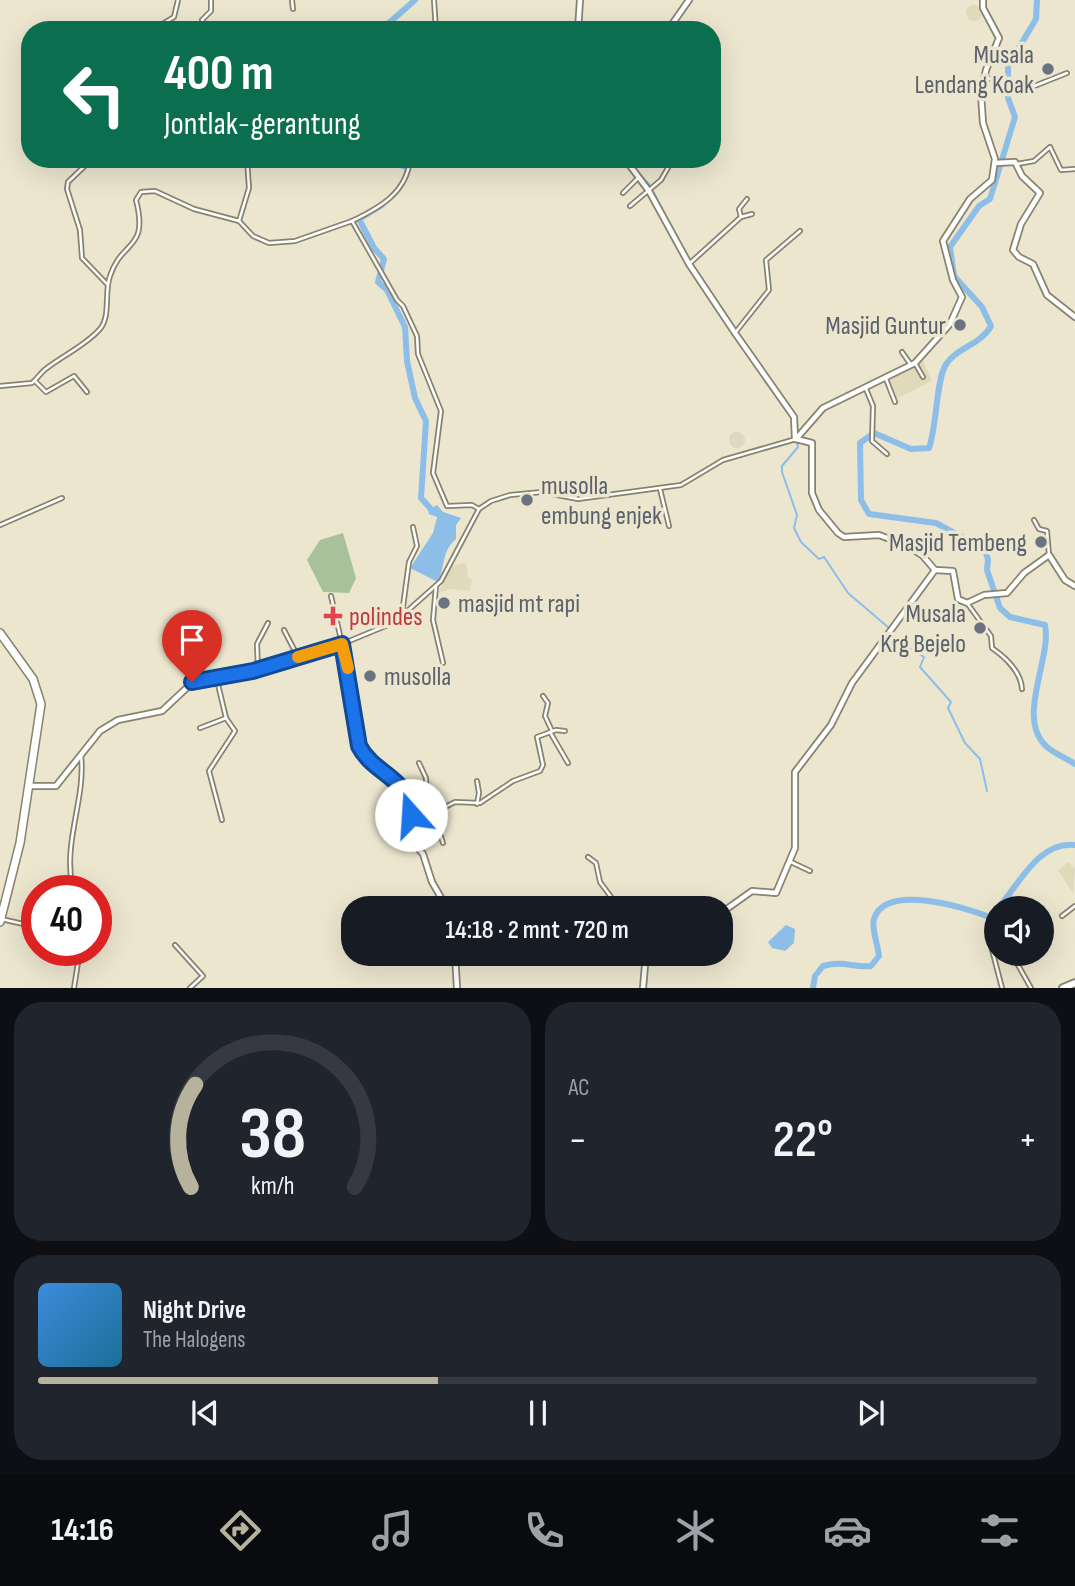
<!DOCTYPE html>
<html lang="id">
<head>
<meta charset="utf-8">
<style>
  body { margin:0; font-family:"Sofia Sans Condensed",sans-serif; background:#20242c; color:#f1f3f6; height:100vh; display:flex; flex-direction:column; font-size:26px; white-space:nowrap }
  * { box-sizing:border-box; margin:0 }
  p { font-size:23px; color:#9ea1a6 }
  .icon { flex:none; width:38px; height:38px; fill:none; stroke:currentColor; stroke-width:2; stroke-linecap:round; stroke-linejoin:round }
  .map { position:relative; height:988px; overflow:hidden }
  .sheet { display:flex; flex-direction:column; gap:14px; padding:14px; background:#0d0f14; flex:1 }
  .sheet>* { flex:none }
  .top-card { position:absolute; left:21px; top:21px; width:700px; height:147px; border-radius:28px; box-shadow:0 7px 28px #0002; background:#0b6e4f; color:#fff; overflow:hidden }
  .controls { position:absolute; left:984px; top:896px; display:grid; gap:14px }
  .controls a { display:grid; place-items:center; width:70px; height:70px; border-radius:50%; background:#171b24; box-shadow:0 7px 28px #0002; font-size:35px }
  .speed { position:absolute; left:21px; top:875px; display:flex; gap:14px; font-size:35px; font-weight:700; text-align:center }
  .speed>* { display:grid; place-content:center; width:91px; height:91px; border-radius:50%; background:#171b24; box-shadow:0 7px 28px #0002; line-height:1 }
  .speed .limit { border:10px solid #d22; background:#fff; color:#111 }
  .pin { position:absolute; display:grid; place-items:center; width:60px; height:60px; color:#fff; margin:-72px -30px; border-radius:50% 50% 50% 0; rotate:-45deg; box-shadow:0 0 7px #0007 }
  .pin .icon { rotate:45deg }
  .me { position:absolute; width:77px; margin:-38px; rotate:341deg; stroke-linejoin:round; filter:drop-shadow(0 0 5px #0008) }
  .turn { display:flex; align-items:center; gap:24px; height:147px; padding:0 28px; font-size:32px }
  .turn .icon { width:91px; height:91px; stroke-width:2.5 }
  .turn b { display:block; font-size:49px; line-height:60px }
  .big { font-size:52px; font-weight:600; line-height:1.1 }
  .sheet .widget { flex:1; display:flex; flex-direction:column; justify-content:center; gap:10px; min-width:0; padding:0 24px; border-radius:28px; background:#20242c }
  .sheet .dial { align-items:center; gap:0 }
  .dial svg { height:182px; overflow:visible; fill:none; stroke:#363941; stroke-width:7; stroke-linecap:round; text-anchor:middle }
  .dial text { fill:#f1f3f6; stroke:none }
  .song { display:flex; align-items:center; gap:21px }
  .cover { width:84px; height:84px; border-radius:10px; background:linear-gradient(135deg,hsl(210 70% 55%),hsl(200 70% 35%)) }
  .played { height:7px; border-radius:4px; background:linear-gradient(90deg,#b6b29c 40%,#363941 40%) }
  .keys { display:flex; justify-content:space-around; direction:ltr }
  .heat { display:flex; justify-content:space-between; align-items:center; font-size:38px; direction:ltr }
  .sheet .tiles { flex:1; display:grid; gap:14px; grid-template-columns:1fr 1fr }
  .widget:last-child { grid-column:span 2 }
  .trip { position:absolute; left:341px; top:896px; width:392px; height:70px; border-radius:28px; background:#171b24; box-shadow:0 7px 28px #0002; font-weight:600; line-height:70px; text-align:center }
  .menu { display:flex; height:112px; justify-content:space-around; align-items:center; background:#090b0e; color:#9ea1a6 }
  .menu .icon { width:49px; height:49px }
  .menu .on { color:#b6b29c }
  .menu b { font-size:32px; color:#f1f3f6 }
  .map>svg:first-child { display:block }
  .built { fill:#e0d9ba }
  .industrial { fill:#e1d6c2 }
  .green { fill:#a9c19b }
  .water { fill:#8dbee7 }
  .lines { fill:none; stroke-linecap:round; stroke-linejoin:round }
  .stream { stroke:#8dbee7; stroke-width:2 }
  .river { stroke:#8dbee7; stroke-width:6 }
  .street-casing { stroke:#88836e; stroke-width:6 }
  .secondary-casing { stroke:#88836e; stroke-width:8 }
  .primary-casing { stroke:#88836e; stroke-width:10 }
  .highway-casing { stroke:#88836e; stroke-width:10 }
  .street { stroke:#fff; stroke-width:2.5 }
  .secondary { stroke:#fff; stroke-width:4.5 }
  .primary { stroke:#fff; stroke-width:6 }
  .highway { stroke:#fff; stroke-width:7 }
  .route-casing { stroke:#114b97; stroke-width:18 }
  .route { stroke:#1a73e8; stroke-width:12 }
  .slow { stroke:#f59e0b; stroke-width:12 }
  .worship-dot { fill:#6b7280; stroke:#ece6cf; stroke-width:2.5 }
  .health-dot { fill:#e0444e; stroke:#ece6cf; stroke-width:2.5 }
  .labels { text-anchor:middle; stroke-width:7; stroke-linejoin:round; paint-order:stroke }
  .worship-label { font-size:26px; fill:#5b616d; stroke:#ece6cf; text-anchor:end }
  .health-label { font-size:26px; fill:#be3a42; stroke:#ece6cf; text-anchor:start }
</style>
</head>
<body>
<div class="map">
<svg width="1075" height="988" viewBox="0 0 1075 988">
  <rect width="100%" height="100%" fill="#ece6cf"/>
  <g class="built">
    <circle cx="974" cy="13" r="8"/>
    <path d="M923 361 932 381 896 399 886 379Z"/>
    <path d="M466 563 468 577 472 580 470 591 452 589 438 593 452 566Z"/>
    <path d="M1069 862 1075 869 1073 893 1058 870Z"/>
  </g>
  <circle class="industrial" cx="737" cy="440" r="8"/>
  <path class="green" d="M343 533 356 578 349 593 323 592 307 560 320 540Z"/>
  <g class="water">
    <path d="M437 505 443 512 461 518 456 525V539C442 550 445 567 438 582L410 568 433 533 437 517 429 514 428 510Z"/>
    <path d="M786 925 795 929 794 943 785 951 772 948 768 942Z"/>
  </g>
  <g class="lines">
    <g class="stream">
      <path d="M638 173 649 184 680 243"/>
      <path d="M691 263 711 293"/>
      <path d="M720 307 791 409"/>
      <path d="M797 441 798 447 782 466V472L797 515 794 528 801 542 819 559 824 557 848 593 889 628"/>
      <path d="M890 636 924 657 920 667 951 702 948 708 965 743 980 759 987 791"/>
    </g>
    <g class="river">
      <path d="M1037 0 1036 19 1008 66V98L1015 117 990 199 979 206 950 247 954 276 982 307 991 326C981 345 955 348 945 366 936 383 937 425 929 448L911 449 874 433 860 443 861 500 869 514 936 523 984 549 988 559 987 570 1000 608 1010 617 1045 625C1052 659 1015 719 1047 747 1055 754 1066 758 1075 764"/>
      <path d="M381 30 415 0"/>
      <path d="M402 159 403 166 408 165 407 172"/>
      <path d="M382 205 359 219 374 248 384 259 378 282 387 290 405 327 407 361 415 398 426 421 421 498 430 508"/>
      <path d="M998 908C1019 885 1038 841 1075 845"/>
      <path d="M813 988 815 976 823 966C844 960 853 968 871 966L879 956C878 945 871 928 874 919 885 883 965 907 989 917L996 910"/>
    </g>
    <defs>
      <g id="street">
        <path d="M292 0 293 9"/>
        <path d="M434 0 436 30"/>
        <path d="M152 30 174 17 178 0"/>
        <path d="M208 30 202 20 211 11V0"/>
        <path d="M984 77 1027 89 1067 73"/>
        <path d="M92 159 68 182 67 189 80 230 82 258 107 284"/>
        <path d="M1017 164 1034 161 1050 147 1061 170 1075 169"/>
        <path d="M623 193 639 177"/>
        <path d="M630 206 661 180 673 159"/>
        <path d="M741 217 739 209 747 199"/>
        <path d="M239 221 249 188 247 159"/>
        <path d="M352 221C379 208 407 193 410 159"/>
        <path d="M689 264 741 217 752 214"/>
        <path d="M735 333 769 290 766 260 800 231"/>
        <path d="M902 352 911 365"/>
        <path d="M915 363 923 377"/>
        <path d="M886 379 895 402"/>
        <path d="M35 381 46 392 74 376 87 392"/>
        <path d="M0 386 32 383C38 378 41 372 47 368 64 355 86 345 100 329 111 316 104 292 110 276 122 239 149 251 136 200L141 192 155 191 194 209 239 221 253 236 269 243 295 241 352 221 397 300 403 306 417 336 418 354 441 411 433 473 447 506 472 505 479 509 441 581 395 622 342 644 331 596"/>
        <path d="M866 389 873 406 872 441 887 454"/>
        <path d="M660 489 669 526"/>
        <path d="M479 509 491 501 510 495 542 492 578 499 681 485 723 460 796 439"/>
        <path d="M1034 520 1039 529 1047 531 1049 555"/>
        <path d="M0 525 62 498"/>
        <path d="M436 586 433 620 443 663"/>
        <path d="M967 603 991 636 992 648C1005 657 1021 672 1022 689"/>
        <path d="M402 614 409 562 417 546 413 527"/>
        <path d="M284 630 298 657"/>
        <path d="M258 669 257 644 268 623"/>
        <path d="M216 676 226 718 235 731 209 771 222 820"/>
        <path d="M543 696 548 703 545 716 552 731"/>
        <path d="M200 728 226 718"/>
        <path d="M550 732 568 763"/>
        <path d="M419 763 426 778 427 810"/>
        <path d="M477 781 479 793 477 804"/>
        <path d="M432 810 443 843"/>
        <path d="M411 815 428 809 435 812 455 802 480 803 513 781 540 771 543 765 537 737 556 730 565 731"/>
        <path d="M588 857 596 863 600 882 614 901 624 900 646 908"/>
        <path d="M791 862 810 871"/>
        <path d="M73 891C62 841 86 801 81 755"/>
        <path d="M1062 916 1075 906"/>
        <path d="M1 919 37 927"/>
        <path d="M989 938 1002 988"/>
        <path d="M175 945 203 976 190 988"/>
        <path d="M1018 965 1031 988"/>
        <path d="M74 988 80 950"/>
      </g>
      <g id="secondary">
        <path d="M578 30 580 0"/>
        <path d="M668 30 689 0"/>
        <path d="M625 159 649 191 689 264 735 333 794 417 795 438"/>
        <path d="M995 163 1015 162 1022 176 1040 193 1021 224 1013 250 1019 257 1033 264 1047 295 1075 317"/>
        <path d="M796 439 823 408 915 363 950 324 962 297 953 280 943 241 970 199 992 180 995 159 983 123 981 94 986 70 999 38 983 8V0"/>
        <path d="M935 570 953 571 958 599 967 603 984 595 1007 593 1024 573 1049 555 1065 580 1075 586"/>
        <path d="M30 786H56L100 731 118 720 162 711 193 682 251 672 342 644 359 746C370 770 401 774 409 799 413 812 407 824 409 838L423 854 432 882 447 908"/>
        <path d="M721 913 752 891 776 893 795 848V772L831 725 852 683 935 570 922 555 906 545 879 535 844 537 838 533 819 510 812 493V443L796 439"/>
        <path d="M455 954 457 988"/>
        <path d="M643 988 646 954"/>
      </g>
      <path id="primary" d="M1063 988 1075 983"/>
      <path id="highway" d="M0 633 33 679 41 704 20 843 0 922"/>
    </defs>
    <use href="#street" class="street-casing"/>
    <use href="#secondary" class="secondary-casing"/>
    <use href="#primary" class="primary-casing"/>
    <use href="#highway" class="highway-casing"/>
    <use href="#street" class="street"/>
    <use href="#secondary" class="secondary"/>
    <use href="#primary" class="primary"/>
    <use href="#highway" class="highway"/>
  </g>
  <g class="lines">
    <defs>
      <path id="route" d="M192 682 253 671 342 644 359 746C374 775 411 778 411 815"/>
    </defs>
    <use href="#route" class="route-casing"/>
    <use href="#route" class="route"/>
    <path class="slow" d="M298 657 342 644 348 668"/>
  </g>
  <g class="worship-dot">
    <circle cx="1048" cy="69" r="7"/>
    <circle cx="960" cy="325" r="7"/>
    <circle cx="527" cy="500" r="7"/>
    <circle cx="1041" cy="542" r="7"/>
    <circle cx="444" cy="603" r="7"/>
    <circle cx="980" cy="628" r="7"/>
    <circle cx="370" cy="676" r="7"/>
  </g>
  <path class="health-dot" d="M329.5 605.5h7v7h7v7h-7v7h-7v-7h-7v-7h7z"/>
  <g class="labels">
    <g class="worship-label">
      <text x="1034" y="63">Musala<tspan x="1034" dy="30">Lendang Koak</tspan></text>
      <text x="946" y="334">Masjid Guntur</text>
      <text x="541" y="494" text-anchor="start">musolla<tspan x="541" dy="30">embung enjek</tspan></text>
      <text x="1027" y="551">Masjid Tembeng</text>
      <text x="458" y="612" text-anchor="start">masjid mt rapi</text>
      <text x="966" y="622">Musala<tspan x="966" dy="30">Krg Bejelo</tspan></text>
      <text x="384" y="685" text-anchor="start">musolla</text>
    </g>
    <g class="health-label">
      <text x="349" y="625">polindes</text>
    </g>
  </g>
</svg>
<div class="controls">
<a><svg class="icon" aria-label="sound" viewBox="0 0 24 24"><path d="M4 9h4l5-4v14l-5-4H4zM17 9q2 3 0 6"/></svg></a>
</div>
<div class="speed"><div class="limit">40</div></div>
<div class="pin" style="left:192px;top:682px;background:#d93025"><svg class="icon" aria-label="arrive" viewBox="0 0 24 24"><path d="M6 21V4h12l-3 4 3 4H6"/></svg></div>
<svg class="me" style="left:411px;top:815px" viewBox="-20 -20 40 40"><circle r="19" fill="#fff"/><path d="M0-13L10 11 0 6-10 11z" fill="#1a73e8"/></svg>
<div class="trip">14:18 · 2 mnt · 720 m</div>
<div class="top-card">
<div class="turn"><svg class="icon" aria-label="left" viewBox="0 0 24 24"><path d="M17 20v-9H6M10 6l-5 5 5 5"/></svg><div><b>400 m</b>Jontlak-gerantung</div></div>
</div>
</div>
<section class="sheet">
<div class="tiles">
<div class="widget dial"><svg viewBox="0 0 100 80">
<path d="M14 69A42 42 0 1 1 86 69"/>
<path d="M14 69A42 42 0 0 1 16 24" stroke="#b6b29c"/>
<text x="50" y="56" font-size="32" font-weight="700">38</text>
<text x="50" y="72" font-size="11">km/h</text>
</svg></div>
<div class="widget"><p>AC</p>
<div class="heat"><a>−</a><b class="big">22°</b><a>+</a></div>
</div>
<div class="widget">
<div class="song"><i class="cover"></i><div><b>Night Drive</b><p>The Halogens</p></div></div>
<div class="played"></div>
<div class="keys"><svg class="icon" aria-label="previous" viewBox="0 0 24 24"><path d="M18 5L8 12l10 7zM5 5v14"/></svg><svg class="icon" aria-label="pause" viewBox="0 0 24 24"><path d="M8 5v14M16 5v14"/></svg><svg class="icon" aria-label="next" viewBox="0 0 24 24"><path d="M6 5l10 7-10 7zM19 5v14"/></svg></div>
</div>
</div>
</section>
<nav class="menu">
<b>14:16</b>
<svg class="icon on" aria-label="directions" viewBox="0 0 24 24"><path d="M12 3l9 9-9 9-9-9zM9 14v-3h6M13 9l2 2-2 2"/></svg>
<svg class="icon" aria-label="music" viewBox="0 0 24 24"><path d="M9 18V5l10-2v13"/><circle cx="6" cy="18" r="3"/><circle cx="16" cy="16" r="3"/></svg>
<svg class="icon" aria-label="phone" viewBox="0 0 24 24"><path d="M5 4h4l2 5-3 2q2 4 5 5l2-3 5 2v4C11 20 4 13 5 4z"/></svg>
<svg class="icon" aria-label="climate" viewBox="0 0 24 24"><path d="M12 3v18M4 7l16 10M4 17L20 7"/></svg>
<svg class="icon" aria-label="car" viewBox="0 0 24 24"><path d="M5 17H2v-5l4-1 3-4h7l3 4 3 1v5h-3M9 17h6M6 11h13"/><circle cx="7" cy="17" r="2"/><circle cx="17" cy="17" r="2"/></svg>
<svg class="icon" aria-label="filters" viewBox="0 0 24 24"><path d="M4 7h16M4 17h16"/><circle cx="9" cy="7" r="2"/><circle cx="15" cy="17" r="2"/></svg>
</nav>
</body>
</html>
